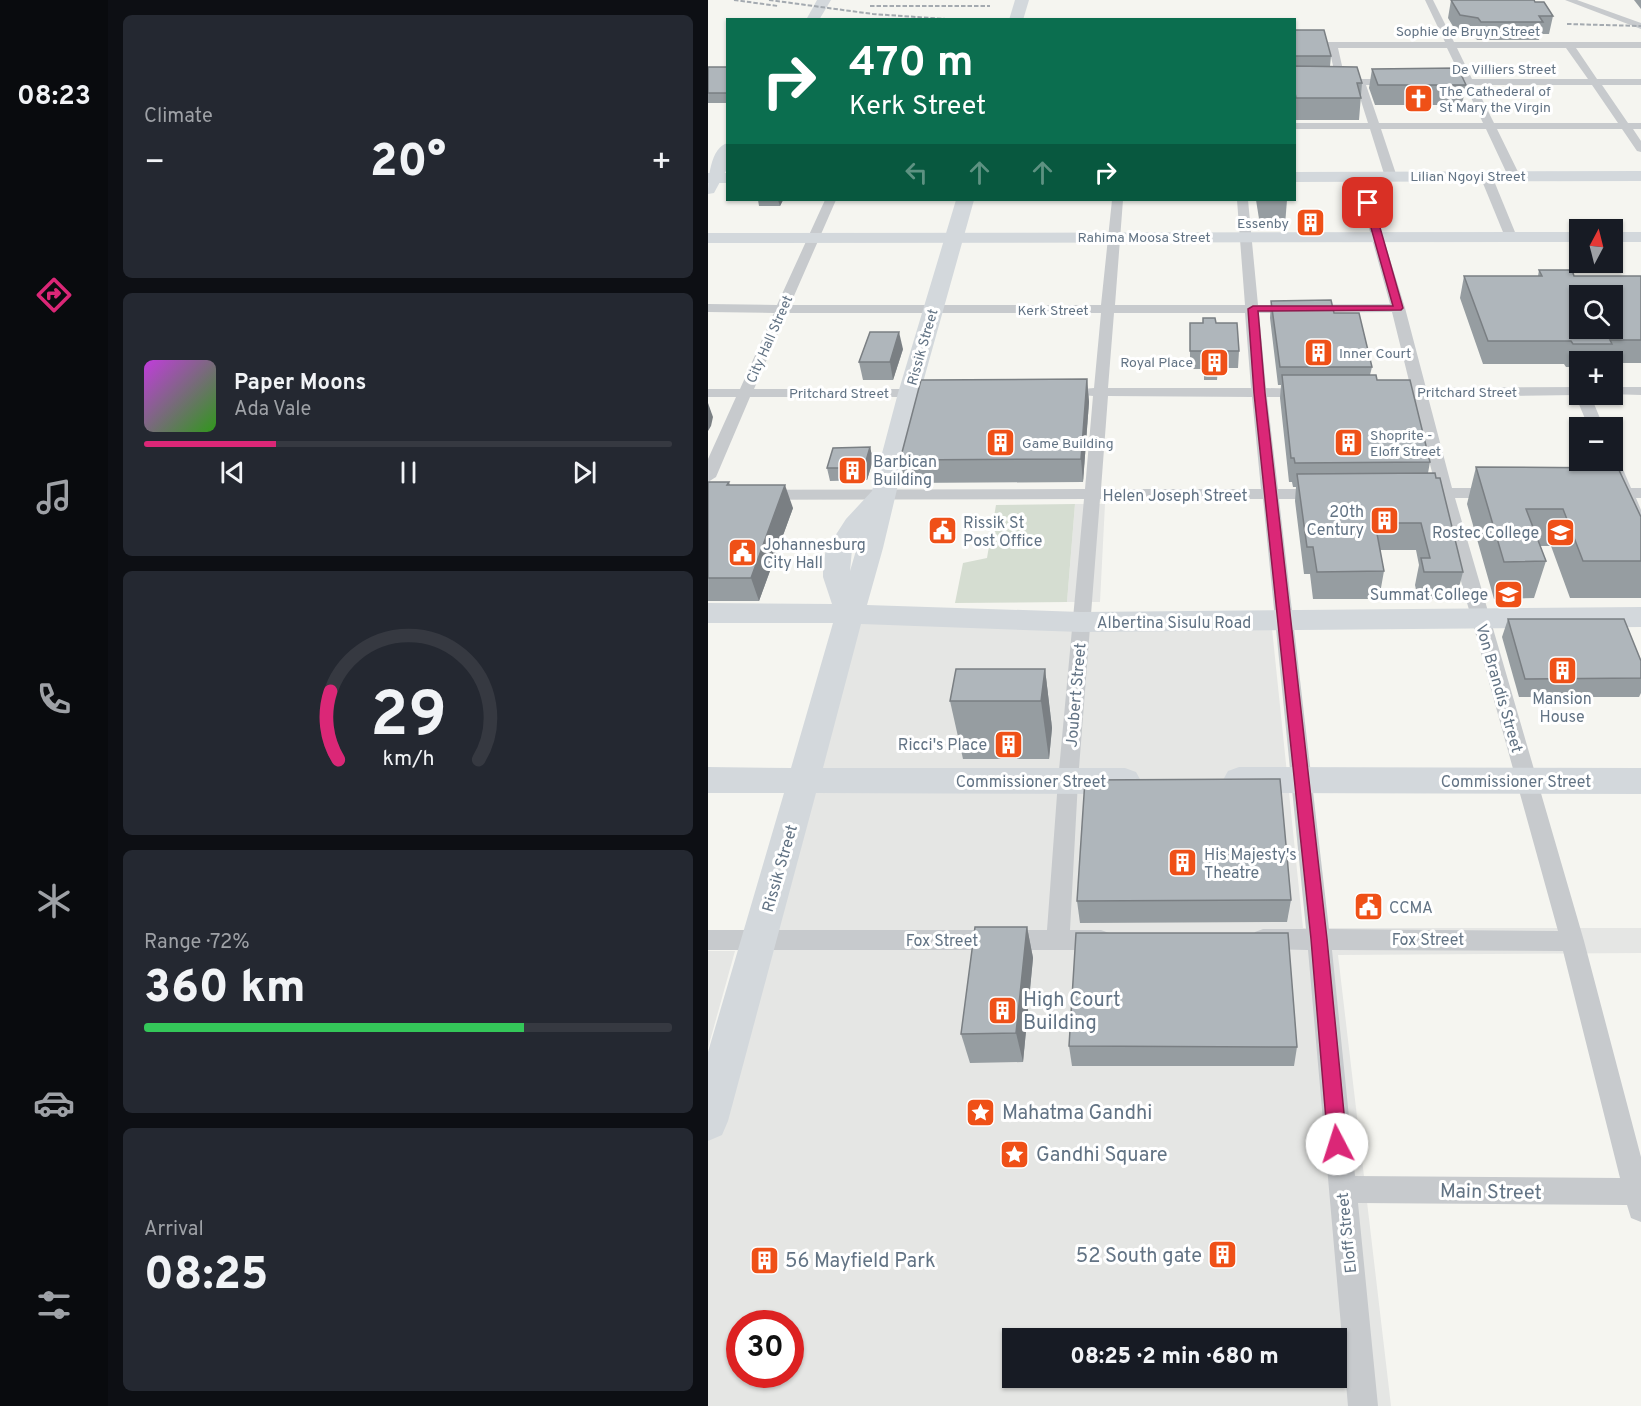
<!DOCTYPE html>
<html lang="en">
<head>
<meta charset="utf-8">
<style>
  body { margin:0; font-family:Overpass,sans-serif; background:#242831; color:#f1f3f6; height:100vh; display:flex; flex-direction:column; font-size:22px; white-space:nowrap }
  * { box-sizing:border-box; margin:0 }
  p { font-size:20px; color:#9ea1a6 }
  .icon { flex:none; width:33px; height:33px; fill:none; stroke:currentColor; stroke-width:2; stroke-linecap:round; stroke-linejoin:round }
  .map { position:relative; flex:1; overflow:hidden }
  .sheet { display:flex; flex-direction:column; gap:15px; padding:15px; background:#0d0f14; width:600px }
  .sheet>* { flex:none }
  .hud { position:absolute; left:18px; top:18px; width:570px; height:183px; border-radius:0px; box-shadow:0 2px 4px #0004; background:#0b6e4f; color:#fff; overflow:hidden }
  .needle { width:39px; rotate:7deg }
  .fabs { position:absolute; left:861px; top:219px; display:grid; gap:12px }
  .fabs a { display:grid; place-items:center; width:54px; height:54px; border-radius:0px; background:#171b24; box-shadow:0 2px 4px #0004; font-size:30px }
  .speed { position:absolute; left:18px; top:1310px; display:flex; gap:12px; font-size:30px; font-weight:700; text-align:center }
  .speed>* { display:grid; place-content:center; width:78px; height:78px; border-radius:50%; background:#171b24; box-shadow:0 2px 4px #0004; line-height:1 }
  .speed .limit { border:9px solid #d22; background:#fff; color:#111 }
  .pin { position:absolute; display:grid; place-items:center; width:51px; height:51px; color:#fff; margin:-26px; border-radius:12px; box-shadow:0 3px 9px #0006 }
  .me { position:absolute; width:66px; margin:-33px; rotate:355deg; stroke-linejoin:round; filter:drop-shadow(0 0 4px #0008) }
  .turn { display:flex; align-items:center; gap:21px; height:126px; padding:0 24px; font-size:27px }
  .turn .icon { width:78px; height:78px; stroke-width:2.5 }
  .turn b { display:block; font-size:42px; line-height:51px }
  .lanes { display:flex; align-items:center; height:57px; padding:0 24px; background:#0003; justify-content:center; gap:30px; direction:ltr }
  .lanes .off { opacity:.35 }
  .big { font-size:45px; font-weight:800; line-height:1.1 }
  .sheet .widget { flex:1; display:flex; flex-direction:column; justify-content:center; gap:9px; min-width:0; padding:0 21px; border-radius:9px; background:#242831 }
  .sheet .dial { align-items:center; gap:0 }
  .dial svg { height:156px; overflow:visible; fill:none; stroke:#363941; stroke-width:7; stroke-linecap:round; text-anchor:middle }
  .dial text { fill:#f1f3f6; stroke:none }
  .song { display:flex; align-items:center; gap:18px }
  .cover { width:72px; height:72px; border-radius:9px; background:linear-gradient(135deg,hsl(290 70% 55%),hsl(110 70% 35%)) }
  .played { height:6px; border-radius:3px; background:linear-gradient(90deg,#db2777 25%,#363941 25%) }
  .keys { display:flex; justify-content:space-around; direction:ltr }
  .heat { display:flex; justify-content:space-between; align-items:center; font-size:33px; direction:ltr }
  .charge { height:9px; border-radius:4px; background:linear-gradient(90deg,#34c759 72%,#363941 0) }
  .trip { position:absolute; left:294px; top:1328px; width:345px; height:60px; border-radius:0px; background:#171b24; box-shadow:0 2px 4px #0004; font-weight:800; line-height:60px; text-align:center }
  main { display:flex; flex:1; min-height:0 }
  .tab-bar { display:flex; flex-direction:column; width:108px; justify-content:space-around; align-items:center; background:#090b0e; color:#9ea1a6 }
  .tab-bar .icon { width:42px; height:42px }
  .tab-bar .selected { color:#db2777 }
  .tab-bar b { font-size:27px; color:#f1f3f6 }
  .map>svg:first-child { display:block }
  .built { fill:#e5e6e4; fill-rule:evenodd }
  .green { fill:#d5ddd1 }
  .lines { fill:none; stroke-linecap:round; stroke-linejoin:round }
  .street { fill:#c7cacd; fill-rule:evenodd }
  .secondary { fill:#d3d8dc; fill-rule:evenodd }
  .primary { fill:#d3d8dc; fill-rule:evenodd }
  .rail { stroke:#a4aab0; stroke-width:2; stroke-dasharray:4.5 2; stroke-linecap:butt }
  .wall { fill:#969da1 }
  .shaded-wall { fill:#7a7f83 }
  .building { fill:#afb6bb; stroke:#7a7f83; stroke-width:1.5; fill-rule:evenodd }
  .route { fill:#db2777; stroke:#8e194d; stroke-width:1.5 }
  .labels { text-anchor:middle; stroke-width:6; stroke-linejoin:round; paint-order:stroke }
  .far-street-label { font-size:14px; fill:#627384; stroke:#fff }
  .far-poi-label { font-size:14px; fill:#627384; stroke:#fff; text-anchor:start }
  .poi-label { font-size:16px; fill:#627384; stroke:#fff; text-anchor:start }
  .street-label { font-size:16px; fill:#627384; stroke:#fff }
  .near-poi-label { font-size:20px; fill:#627384; stroke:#fff; text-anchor:start }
  .near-street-label { font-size:20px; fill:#627384; stroke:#fff }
</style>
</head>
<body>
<main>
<nav class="tab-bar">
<b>08:23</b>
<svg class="icon selected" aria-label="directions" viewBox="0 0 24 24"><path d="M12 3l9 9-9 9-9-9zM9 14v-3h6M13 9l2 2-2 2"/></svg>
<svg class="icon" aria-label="music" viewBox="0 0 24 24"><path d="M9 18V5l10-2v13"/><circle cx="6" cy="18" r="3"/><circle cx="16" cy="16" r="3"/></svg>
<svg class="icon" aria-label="phone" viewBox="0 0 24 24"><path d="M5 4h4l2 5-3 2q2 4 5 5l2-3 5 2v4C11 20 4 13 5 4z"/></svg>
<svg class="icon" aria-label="climate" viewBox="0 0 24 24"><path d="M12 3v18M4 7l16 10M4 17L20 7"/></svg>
<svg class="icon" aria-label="car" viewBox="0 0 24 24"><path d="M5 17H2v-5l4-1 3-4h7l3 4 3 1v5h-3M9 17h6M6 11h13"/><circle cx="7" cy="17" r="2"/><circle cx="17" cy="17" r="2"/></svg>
<svg class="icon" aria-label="filters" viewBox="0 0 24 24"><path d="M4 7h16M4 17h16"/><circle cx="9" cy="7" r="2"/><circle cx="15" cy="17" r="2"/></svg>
</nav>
<section class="sheet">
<div class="widget"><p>Climate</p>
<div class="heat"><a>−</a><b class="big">20°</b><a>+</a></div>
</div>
<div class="widget">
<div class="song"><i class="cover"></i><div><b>Paper Moons</b><p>Ada Vale</p></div></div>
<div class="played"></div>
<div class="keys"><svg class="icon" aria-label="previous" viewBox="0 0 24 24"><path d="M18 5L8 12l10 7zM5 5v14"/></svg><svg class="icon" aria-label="pause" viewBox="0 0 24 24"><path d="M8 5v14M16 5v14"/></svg><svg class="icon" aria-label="next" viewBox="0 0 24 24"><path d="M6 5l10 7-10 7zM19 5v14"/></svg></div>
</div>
<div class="widget dial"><svg viewBox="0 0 100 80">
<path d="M14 69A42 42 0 1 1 86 69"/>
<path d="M14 69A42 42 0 0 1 10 34" stroke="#db2777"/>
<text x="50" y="56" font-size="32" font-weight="700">29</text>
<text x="50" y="72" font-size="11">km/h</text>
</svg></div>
<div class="widget"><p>Range · 72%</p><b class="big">360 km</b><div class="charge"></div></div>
<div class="widget"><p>Arrival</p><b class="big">08:25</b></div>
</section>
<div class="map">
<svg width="933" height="1406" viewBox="0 0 933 1406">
  <rect width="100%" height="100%" fill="#f5f5f0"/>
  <g class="built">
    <path d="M367 504H397L392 602H359Z"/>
    <path d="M563 619 595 928H933V953L630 955 683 1406H0V1077L128 620ZM32 1323H82V1374H32ZM304 1338H628V1377H304Z"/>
    <path d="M0 951H27L0 1048Z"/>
  </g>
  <path class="green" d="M367 504 359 602 247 603 255 563 279 558 288 505Z"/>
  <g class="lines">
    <g class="street">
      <path d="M717 0H725L746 42H933V48H868L889 79H933V85H894L920 123H933V129H925L933 141V152L929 151 914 129H789L812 176 806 179 800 176 778 129H673L689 177 683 180 677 177 662 129H586V123H660L648 85H586V79H628L621 48H586V42H737ZM630 48H739L754 79H730L725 82 730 85H757L775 123H671L658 85H689L694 82 689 79H637ZM749 48H858L880 79H764ZM767 85H884L910 123H786Z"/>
      <path d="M857 0H869L933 23V29Z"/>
      <path d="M778 173 784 176 809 237 807 240H799L797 237 772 176Z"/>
      <path d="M117 200H128L82 305H393L404 200H415L407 305H537L529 200H540L550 305 682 304 654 203 660 200 664 201 697 308 718 388 872 387V394H882L896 428H881L867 395 720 397 744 488H786L794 493 786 498H747L876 941 933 1157V1222L923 1218 919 1205 650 1203 670 1406H640L600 950 555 949 547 946 543 939 547 932 555 929H598L555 499H392L370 781 362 930H393L401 933 405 940 401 947 393 950H0V930H339L350 781 376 499 0 500V490L377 489 385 396 375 395 373 392 375 389 386 388 393 313H79L46 389H216L223 393 216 397H42L8 477 0 482V459L28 397H0V389H32L66 313 0 312V304L69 305ZM684 312 703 389 696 390 694 393 696 396 705 397 728 488 720 489 718 493 720 497 730 498 850 931 621 929 571 499H612L620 494 612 489H570L559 397H600L607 393 600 389 558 388 551 313ZM406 313H537L543 388H400ZM400 396 544 397 553 489H393ZM624 950 855 951 912 1178 647 1176Z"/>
      <path d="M904 387H933V395L900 394H904Z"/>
      <path d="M904 456 911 460 923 488H933V498H928L933 510V534L927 533 925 529 911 498H897L889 493 891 489 907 488 895 460H904Z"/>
    </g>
    <g class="secondary">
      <path d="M933 171V181L586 182V172Z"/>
      <rect x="0" y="173" width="20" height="10"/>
      <path d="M872 232V242L0 243V233Z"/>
      <rect x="904" y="232" width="29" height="10"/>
    </g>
    <g class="primary">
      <path d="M109 0H123L111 20H98Z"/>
      <path d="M307 0H321L315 20H301Z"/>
      <path d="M20 143V167L6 193 0 194C0 180 2 147 20 143Z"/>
      <path d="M248 200H266L212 393 175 548 159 605 373 612 933 607V627L373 632 153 624 115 768H417L428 772 433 781 428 790 417 794 108 793 20 1121 14 1135 0 1141V1052L76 793H0V767L83 768 125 623H0V603L124 604 115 577V563L118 550 138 519 164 491 190 393ZM152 537 142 571 144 550Z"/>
      <path d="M531 767 933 768V794L531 793 520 789 515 780 520 771Z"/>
    </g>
    <g class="rail">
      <path d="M26 0 70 6"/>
      <path d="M61 0 165 14 252 20"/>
      <path d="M162 6H282"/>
      <path d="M859 24 933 26"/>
    </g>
  </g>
  <g class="wall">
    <path d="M743 0 827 2 845 16 841 34H832L831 40H769L766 36 749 33 740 18Z"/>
    <path d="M926 0H933V9Z"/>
    <path d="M586 29 623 56 622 66 654 83 651 120H586Z"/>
    <rect x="0" y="67" width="20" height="36"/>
    <path d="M664 69 758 85 754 105H667L661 88Z"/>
    <path d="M50 200H75L72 206H51Z"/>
    <path d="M548 200H579L577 225H552Z"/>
    <path d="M831 270 866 276H933V363H904V362H872V367H858L856 364H775L752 298 756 276H830Z"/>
    <path d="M563 301 626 313 664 367 662 375 669 380 722 462 720 473 755 572 748 599H710L707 585 711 565 708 550H672L676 571 671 599H605L602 574H596L587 501 588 487H585L584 482H581L572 398 573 385H570L562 318Z"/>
    <path d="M482 323H508L531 351 530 368H510L509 380H496V369H482Z"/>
    <path d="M195 349 185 380H155L151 362Z"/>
    <path d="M379 379 381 402 375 482 197 483 192 460Z"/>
    <path d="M162 447 165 460 159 480 122 481 119 468Z"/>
    <path d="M768 467 933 517V598H862L843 546H832L838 561 826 598 786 599 759 504Z"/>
    <path d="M21 482 22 485 85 508 51 601H0V483Z"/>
    <path d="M800 619 933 661V693L931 697H811L794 637Z"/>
    <path d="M337 669 344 728 341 759H255L242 701Z"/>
    <path d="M583 900 579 922 372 923 369 901Z"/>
    <path d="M319 927 325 958 315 1062 262 1063 253 1034Z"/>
    <path d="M361 1046 589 1047 586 1066H364Z"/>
  </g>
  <g class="shaded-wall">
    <path d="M70 200H75L72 206Z"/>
    <path d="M191 332 195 349 185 380 182 362Z"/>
    <path d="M379 379 381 402 375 482 373 459Z"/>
    <path d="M0 403 5 417 3 426 0 431Z"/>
    <path d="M162 447 165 460 159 480 156 468Z"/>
    <path d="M77 485 85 508 51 601 43 578Z"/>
    <path d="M337 669 344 728 341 759 333 701Z"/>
    <path d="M319 927 325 958 315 1062 308 1033Z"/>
  </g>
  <g class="building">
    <path d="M743 0H826L827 2H836L845 16H831L835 22H773L770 18 752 15Z"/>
    <path d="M586 29 587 30H616L623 56H588L586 57Z"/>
    <path d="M586 66 649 67 654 83H649L653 98H588L586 88Z"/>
    <rect x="0" y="67" width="20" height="26"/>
    <path d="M750 68 758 85H670L664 69Z"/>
    <path d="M831 270H864L866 276H933V340H902L904 344H865L863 341H780L756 276H834ZM872 296H904V328H872Z"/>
    <path d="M623 300 626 313H651L664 367H572L563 301Z"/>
    <path d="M495 318H507L508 323H529L531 351H509L510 363H496V351H482V323H495Z"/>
    <path d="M162 332H191L182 362H151Z"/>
    <path d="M574 375H668L669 380H702L722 462 587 463 586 458H583Z"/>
    <path d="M379 379 373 459 192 460 213 380Z"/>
    <path d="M162 447 156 468H119L125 448Z"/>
    <path d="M768 467 910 468 933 517V561H875L855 509H818L838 561 796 562Z"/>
    <path d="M727 473 728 478H732L755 572H716L713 558H722L713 523H667L676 571 609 572 605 547H599L589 474Z"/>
    <path d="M0 482H21L19 485H77L43 578H0Z"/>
    <path d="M800 619H916L933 661V678L817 679Z"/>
    <path d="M248 669H337L333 701H242Z"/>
    <path d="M572 779 583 900 369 901 377 780Z"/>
    <path d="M267 927H319L308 1033 253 1034Z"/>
    <path d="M368 933H580L589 1047 361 1046Z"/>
  </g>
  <path class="route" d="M660 201 665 203 695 308 693 310 550 311 557 393 619 939 639 1144 636 1150 629 1153 623 1150 620 1144 603 939 546 393 540 309 545 306H685L656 203Z"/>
  <defs>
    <symbol id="church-square" viewBox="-11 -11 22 22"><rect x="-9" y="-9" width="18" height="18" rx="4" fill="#ef5017" stroke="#fff"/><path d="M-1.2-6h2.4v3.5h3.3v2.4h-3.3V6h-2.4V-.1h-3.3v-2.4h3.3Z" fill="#fff"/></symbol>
    <symbol id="building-square" viewBox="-11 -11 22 22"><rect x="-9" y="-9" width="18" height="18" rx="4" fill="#ef5017" stroke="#fff"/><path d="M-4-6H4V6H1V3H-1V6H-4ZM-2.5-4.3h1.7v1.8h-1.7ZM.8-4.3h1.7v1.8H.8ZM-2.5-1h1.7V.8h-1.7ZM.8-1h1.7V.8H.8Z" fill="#fff"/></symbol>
    <symbol id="civic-square" viewBox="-11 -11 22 22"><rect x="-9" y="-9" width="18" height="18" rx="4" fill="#ef5017" stroke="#fff"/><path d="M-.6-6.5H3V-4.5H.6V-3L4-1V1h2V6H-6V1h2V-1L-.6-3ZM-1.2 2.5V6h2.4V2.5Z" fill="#fff"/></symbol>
    <symbol id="university-square" viewBox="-11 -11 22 22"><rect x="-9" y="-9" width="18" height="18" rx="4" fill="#ef5017" stroke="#fff"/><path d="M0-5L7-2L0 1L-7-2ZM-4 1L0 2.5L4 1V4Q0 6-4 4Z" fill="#fff"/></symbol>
    <symbol id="sight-square" viewBox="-11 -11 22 22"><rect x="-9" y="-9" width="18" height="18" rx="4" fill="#ef5017" stroke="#fff"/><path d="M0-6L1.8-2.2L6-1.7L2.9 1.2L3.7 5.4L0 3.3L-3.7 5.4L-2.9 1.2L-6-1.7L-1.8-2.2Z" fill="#fff"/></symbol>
  </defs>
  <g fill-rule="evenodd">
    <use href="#church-square" x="694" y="82" width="33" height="33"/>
    <use href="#building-square" x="586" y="206" width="33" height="33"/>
    <use href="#building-square" x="594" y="336" width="33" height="33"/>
    <use href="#building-square" x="490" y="346" width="33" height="33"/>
    <use href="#building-square" x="276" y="426" width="33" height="33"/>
    <use href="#building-square" x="624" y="426" width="33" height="33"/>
    <use href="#building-square" x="128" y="454" width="33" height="33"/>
    <use href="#building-square" x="660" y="504" width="33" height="33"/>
    <use href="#civic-square" x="218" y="514" width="33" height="33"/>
    <use href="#university-square" x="836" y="516" width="33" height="33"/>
    <use href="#civic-square" x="18" y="536" width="33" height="33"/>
    <use href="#university-square" x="784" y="578" width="33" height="33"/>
    <use href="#building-square" x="838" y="654" width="33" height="33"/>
    <use href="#building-square" x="284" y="728" width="33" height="33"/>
    <use href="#building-square" x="458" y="846" width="33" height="33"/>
    <use href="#civic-square" x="644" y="890" width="33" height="33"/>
    <use href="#building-square" x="278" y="994" width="33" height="33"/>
    <use href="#sight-square" x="256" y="1096" width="33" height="33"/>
    <use href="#sight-square" x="290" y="1138" width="33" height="33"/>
    <use href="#building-square" x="498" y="1238" width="33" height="33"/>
    <use href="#building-square" x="40" y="1244" width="33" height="33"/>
  </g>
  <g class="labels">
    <g class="far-street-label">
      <text x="760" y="36">Sophie de Bruyn Street</text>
      <text x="796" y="74">De Villiers Street</text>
      <text x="760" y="181">Lilian Ngoyi Street</text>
      <text x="436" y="242">Rahima Moosa Street</text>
      <text x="345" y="315">Kerk Street</text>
      <text transform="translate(61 339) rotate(-66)" y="5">City Hall Street</text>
      <text transform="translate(214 347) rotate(-74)" y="5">Rissik Street</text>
      <text x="759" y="397">Pritchard Street</text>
      <text x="131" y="398">Pritchard Street</text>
    </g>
    <g class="far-poi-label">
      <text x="731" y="96">The Cathederal of<tspan x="731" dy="16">St Mary the Virgin</tspan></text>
      <text x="581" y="228" text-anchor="end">Essenby</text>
      <text x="631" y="358">Inner Court</text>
      <text x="485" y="367" text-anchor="end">Royal Place</text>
      <text x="662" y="440">Shoprite -<tspan x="662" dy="16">Eloff Street</tspan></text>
      <text x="314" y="448">Game Building</text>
    </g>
    <g class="poi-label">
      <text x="165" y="467">Barbican<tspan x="165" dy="18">Building</tspan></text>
      <text x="656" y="517" text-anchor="end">20th<tspan x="656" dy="18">Century</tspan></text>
      <text x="255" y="528">Rissik St<tspan x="255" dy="18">Post Office</tspan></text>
      <text x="831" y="538" text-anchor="end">Rostec College</text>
      <text x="55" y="550">Johannesburg<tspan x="55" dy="18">City Hall</tspan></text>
      <text x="780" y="600" text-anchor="end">Summat College</text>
      <text x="854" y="704" text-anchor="middle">Mansion<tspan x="854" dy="18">House</tspan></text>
      <text x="279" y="750" text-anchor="end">Ricci's Place</text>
      <text x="496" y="860">His Majesty's<tspan x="496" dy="18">Theatre</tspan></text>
      <text x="681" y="913">CCMA</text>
    </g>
    <g class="street-label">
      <text x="467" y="501">Helen Joseph Street</text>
      <text x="466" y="628">Albertina Sisulu Road</text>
      <text transform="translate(792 688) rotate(74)" y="6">Von Brandis Street</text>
      <text transform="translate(367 695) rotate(-85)" y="6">Joubert Street</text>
      <text x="323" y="787">Commissioner Street</text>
      <text x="808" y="787">Commissioner Street</text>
      <text transform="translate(71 868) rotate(-74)" y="6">Rissik Street</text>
      <text x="720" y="945">Fox Street</text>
      <text x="234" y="946">Fox Street</text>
      <text transform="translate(638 1233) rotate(-96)" y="6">Eloff Street</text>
    </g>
    <g class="near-poi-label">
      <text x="315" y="1006">High Court<tspan x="315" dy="23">Building</tspan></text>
      <text x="294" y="1119">Mahatma Gandhi</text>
      <text x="328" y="1161">Gandhi Square</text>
      <text x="494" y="1262" text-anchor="end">52 South gate</text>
      <text x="77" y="1267">56 Mayfield Park</text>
    </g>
    <g class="near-street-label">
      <text transform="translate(783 1191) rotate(1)" y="7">Main Street</text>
    </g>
  </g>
</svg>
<div class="fabs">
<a><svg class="needle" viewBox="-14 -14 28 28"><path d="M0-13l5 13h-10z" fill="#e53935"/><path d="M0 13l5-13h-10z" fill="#9ea1a6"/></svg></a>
<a><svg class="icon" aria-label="search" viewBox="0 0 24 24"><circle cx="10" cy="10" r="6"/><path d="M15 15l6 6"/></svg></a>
<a>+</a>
<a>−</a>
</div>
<div class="speed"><div class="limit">30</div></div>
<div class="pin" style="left:660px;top:203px;background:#d93025"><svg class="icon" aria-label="arrive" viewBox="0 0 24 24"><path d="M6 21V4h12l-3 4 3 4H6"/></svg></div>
<svg class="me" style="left:629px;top:1144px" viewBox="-20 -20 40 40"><circle r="19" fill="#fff"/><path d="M0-13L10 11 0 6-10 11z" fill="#db2777"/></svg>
<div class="trip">08:25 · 2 min · 680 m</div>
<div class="hud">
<div class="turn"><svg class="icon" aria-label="right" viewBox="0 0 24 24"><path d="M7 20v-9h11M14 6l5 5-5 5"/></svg><div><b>470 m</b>Kerk Street</div></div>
<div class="lanes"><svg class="icon off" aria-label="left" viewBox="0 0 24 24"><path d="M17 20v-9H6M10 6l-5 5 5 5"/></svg><svg class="icon off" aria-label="ahead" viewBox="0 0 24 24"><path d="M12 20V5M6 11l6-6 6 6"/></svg><svg class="icon off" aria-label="ahead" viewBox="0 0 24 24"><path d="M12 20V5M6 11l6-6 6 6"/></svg><svg class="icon" aria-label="right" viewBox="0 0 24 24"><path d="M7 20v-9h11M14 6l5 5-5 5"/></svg></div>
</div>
</div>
</main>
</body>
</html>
